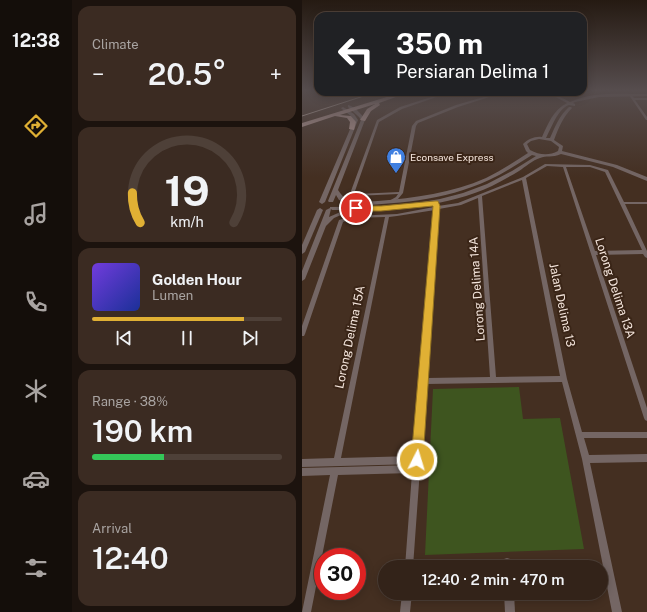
<!DOCTYPE html>
<html lang="en">
<head>
<meta charset="utf-8">
<style>
  body { margin:0; font-family:"Public Sans",sans-serif; background:#3b2b22; color:#f1f3f6; height:100vh; display:flex; flex-direction:column; font-size:15px; white-space:nowrap }
  * { box-sizing:border-box; margin:0 }
  p { font-size:13px; color:#a9a4a2 }
  .icon { flex:none; width:22px; height:22px; fill:none; stroke:currentColor; stroke-width:2; stroke-linecap:round; stroke-linejoin:round }
  .map { position:relative; flex:1; overflow:hidden }
  .sheet { display:flex; flex-direction:column; gap:6px; padding:6px; background:#1c130e; width:230px }
  .sheet>* { flex:none }
  .banner { position:absolute; left:12px; top:12px; width:273px; height:84px; border-radius:12px; box-shadow:0 2px 10px #0003,0 0 0 1px #4e4038; background:#202124; color:#fff; overflow:hidden }
  .speed { position:absolute; left:12px; top:548px; display:flex; gap:8px; font-size:20px; font-weight:700; text-align:center }
  .speed>* { display:grid; place-content:center; width:52px; height:52px; border-radius:50%; background:#332319; box-shadow:0 2px 10px #0003,0 0 0 1px #4e4038; line-height:1 }
  .speed .limit { border:6px solid #d22; background:#fff; color:#111 }
  .pin { position:absolute; display:grid; place-items:center; width:34px; height:34px; color:#fff; margin:-17px; border:2px solid #fff; border-radius:50%; box-shadow:0 1px 4px #0007 }
  .me { position:absolute; width:44px; margin:-22px; rotate:5deg; stroke-linejoin:round; filter:drop-shadow(0 0 3px #0008) }
  .turn { display:flex; align-items:center; gap:14px; height:84px; padding:0 16px; font-size:18px }
  .turn .icon { width:52px; height:52px; stroke-width:2.5 }
  .turn b { display:block; font-size:28px; line-height:34px }
  .big { font-size:30px; font-weight:600; line-height:1.1 }
  .sheet .tile { flex:1; display:flex; flex-direction:column; justify-content:center; gap:6px; min-width:0; padding:0 14px; border-radius:12px; background:#3b2b22 }
  .sheet .dial { align-items:center; gap:0 }
  .dial svg { height:104px; overflow:visible; fill:none; stroke:#4e4038; stroke-width:7; stroke-linecap:round; text-anchor:middle }
  .dial text { fill:#f1f3f6; stroke:none }
  .song { display:flex; align-items:center; gap:12px }
  .cover { width:48px; height:48px; border-radius:6px; background:linear-gradient(135deg,hsl(260 70% 55%),hsl(230 70% 35%)) }
  .played { height:4px; border-radius:2px; background:linear-gradient(90deg,#e0b034 80%,#4e4038 80%) }
  .keys { display:flex; justify-content:space-around; direction:ltr }
  .heat { display:flex; justify-content:space-between; align-items:center; font-size:22px; direction:ltr }
  .charge { height:6px; border-radius:3px; background:linear-gradient(90deg,#34c759 38%,#4e4038 0) }
  .trip { position:absolute; left:76px; top:560px; width:230px; height:40px; border-radius:20px; background:#332319; box-shadow:0 2px 10px #0003,0 0 0 1px #4e4038; font-weight:600; line-height:40px; text-align:center }
  main { display:flex; flex:1; min-height:0 }
  .tabs { display:flex; flex-direction:column; width:72px; justify-content:space-around; align-items:center; background:#140e0a; color:#a9a4a2 }
  .tabs .icon { width:28px; height:28px }
  .tabs .selected { color:#e0b034 }
  .tabs b { font-size:18px; color:#f1f3f6 }
  .map>svg:first-child { display:block }
  .green { fill:#3e551f }
  .lines { fill:none; stroke-linecap:round; stroke-linejoin:round }
  .minor { fill:#746664; fill-rule:evenodd }
  .tertiary { fill:#746664; fill-rule:evenodd }
  .trunk { fill:#bea09c; fill-rule:evenodd }
  .tram { stroke:#ccbbb1; stroke-width:1 }
  .route { fill:#e0b034; stroke:#927222 }
  .labels { text-anchor:middle; stroke-width:4; stroke-linejoin:round; paint-order:stroke }
  .far-poi-label { font-size:10px; fill:#f5e6dd; stroke:#3a2517; text-anchor:start }
  .street-label { font-size:12px; fill:#f5e6dd; stroke:#3a2517 }
</style>
</head>
<body>
<main>
<nav class="tabs">
<b>12:38</b>
<svg class="icon selected" aria-label="directions" viewBox="0 0 24 24"><path d="M12 3l9 9-9 9-9-9zM9 14v-3h6M13 9l2 2-2 2"/></svg>
<svg class="icon" aria-label="music" viewBox="0 0 24 24"><path d="M9 18V5l10-2v13"/><circle cx="6" cy="18" r="3"/><circle cx="16" cy="16" r="3"/></svg>
<svg class="icon" aria-label="phone" viewBox="0 0 24 24"><path d="M5 4h4l2 5-3 2q2 4 5 5l2-3 5 2v4C11 20 4 13 5 4z"/></svg>
<svg class="icon" aria-label="climate" viewBox="0 0 24 24"><path d="M12 3v18M4 7l16 10M4 17L20 7"/></svg>
<svg class="icon" aria-label="car" viewBox="0 0 24 24"><path d="M5 17H2v-5l4-1 3-4h7l3 4 3 1v5h-3M9 17h6M6 11h13"/><circle cx="7" cy="17" r="2"/><circle cx="17" cy="17" r="2"/></svg>
<svg class="icon" aria-label="filters" viewBox="0 0 24 24"><path d="M4 7h16M4 17h16"/><circle cx="9" cy="7" r="2"/><circle cx="15" cy="17" r="2"/></svg>
</nav>
<section class="sheet">
<div class="tile"><p>Climate</p>
<div class="heat"><a>−</a><b class="big">20.5°</b><a>+</a></div>
</div>
<div class="tile dial"><svg viewBox="0 0 100 80">
<path d="M14 69A42 42 0 1 1 86 69"/>
<path d="M14 69A42 42 0 0 1 8 46" stroke="#e0b034"/>
<text x="50" y="56" font-size="32" font-weight="700">19</text>
<text x="50" y="72" font-size="11">km/h</text>
</svg></div>
<div class="tile">
<div class="song"><i class="cover"></i><div><b>Golden Hour</b><p>Lumen</p></div></div>
<div class="played"></div>
<div class="keys"><svg class="icon" aria-label="previous" viewBox="0 0 24 24"><path d="M18 5L8 12l10 7zM5 5v14"/></svg><svg class="icon" aria-label="pause" viewBox="0 0 24 24"><path d="M8 5v14M16 5v14"/></svg><svg class="icon" aria-label="next" viewBox="0 0 24 24"><path d="M6 5l10 7-10 7zM19 5v14"/></svg></div>
</div>
<div class="tile"><p>Range · 38%</p><b class="big">190 km</b><div class="charge"></div></div>
<div class="tile"><p>Arrival</p><b class="big">12:40</b></div>
</section>
<div class="map">
<svg width="345" height="612" viewBox="0 0 345 612">
  <rect width="100%" height="100%" fill="#442f21"/>
  <path class="green" d="M217 387 221 419 258 418 282 549 123 555 131 389Z"/>
  <g class="lines">
    <g class="minor">
      <path d="M145 92H149L100 109 77 122 53 191 55 194 97 192 110 126 114 121 154 105 199 92H203L156 107 116 123 114 126 101 193 96 199 88 203H87V201L94 197 96 194 53 196 49 191 75 120 98 107Z"/>
      <path d="M327 94H329L332 98H345V100H333L345 117V120H344L327 95Z"/>
      <path d="M243 164 288 165 306 170 322 202H345V204H323L345 251V258L343 257 341 254 294 255 345 408V421L343 420 342 418 261 167 245 166 224 178 265 379 280 432H345V438H282L287 455 345 454V462L288 463 320 612H310L280 459 260 382 124 384 119 460 118 463 115 464 0 467V459L32 458 83 217 51 218 41 222 3 334 2 336H0V326L37 220 50 216 95 214 132 207 131 203 133 202H134L136 206 156 203 221 177ZM264 167H288L303 172 340 250 293 251ZM220 180 258 376 194 377 180 196ZM176 198 188 377 125 378 137 209 159 205ZM133 210 112 456 39 458 87 217 95 216Z"/>
      <path d="M114 465 117 466 118 469 111 567H103L110 473 36 475 9 612H0L28 475 0 476V468Z"/>
      <path d="M205 558 208 559 209 562V567H201V562L202 559Z"/>
      <path d="M100 593H110L108 612H98Z"/>
      <path d="M202 593H212L213 612H203Z"/>
    </g>
    <g class="tertiary">
      <path d="M244 92H249L268 102C291 91 320 94 345 94V96L297 97 273 102 271 103 273 104V106C271 106 269 105 267 105 256 108 249 129 244 138H248C253 127 257 116 267 107H269L270 108C261 117 257 127 252 140L261 146 260 151 315 165 345 177V181L311 167 259 154C250 158 244 155 238 158 231 160 223 167 217 171 209 176 199 181 190 186 145 207 94 210 45 210L47 211 46 212 32 218 24 226 3 279 0 281V271L24 210 28 208V207L88 206 114 203 138 199 161 193 185 184 210 171 234 156 230 155C216 164 202 173 187 180 142 201 92 204 43 206L40 204 44 202 37 200 34 195 31 202H27L26 201 59 120 57 117 46 107V105C52 106 60 114 63 120L36 190C41 197 43 200 52 202 59 204 69 201 76 201 113 198 150 193 184 178 199 171 212 162 226 153L224 151 221 144C226 139 233 136 240 137 246 124 251 110 265 103ZM237 139 249 141 257 147 256 151C247 156 237 155 228 150L225 144 229 141ZM29 209 30 210H43L27 217Z"/>
      <path d="M41 107 52 114 56 120 23 202 20 204 17 202 52 120 49 116 40 109 39 108Z"/>
      <path d="M18 208 21 210 3 252 0 254V245L15 210Z"/>
    </g>
    <path class="trunk" d="M101 92H108L77 103 78 105 69 111 63 121 58 120 65 109 73 104 38 115 49 116 54 122 52 130 47 129 48 122 45 118 33 116 0 127V123Z"/>
    <path class="tram" d="M0 116 74 92"/>
  </g>
  <linearGradient id="sky" x2="0" y2="1"><stop stop-color="#251a12"/><stop offset="0.51" stop-color="#564d4e"/><stop offset="1" stop-color="#564d4e" stop-opacity="0"/></linearGradient>
  <rect width="345" height="177" fill="url(#sky)"/>
  <path class="route" d="M133 201H136L138 206 121 460 119 465 115 467 111 465 109 460 131 206 79 211H54L50 208 54 206H79Z"/>
  <defs>
    <symbol id="shop-pin" viewBox="-11 -11 22 30"><path d="M0 17L-7.5 6A9.5 9.5 0 1 1 7.5 6Z" fill="#3f7fe0" stroke="#3a2517"/><path d="M-5-2.5h2.3a2.7 3.5 0 0 1 5.4 0H5L5.5 6h-11ZM-1.5-2.5h3a1.5 2.3 0 0 0-3 0Z" fill="#fff"/></symbol>
  </defs>
  <g fill-rule="evenodd">
    <use href="#shop-pin" x="83" y="146" width="22" height="30"/>
  </g>
  <g class="labels">
    <g class="far-poi-label">
      <text x="108" y="161">Econsave Express</text>
    </g>
    <g class="street-label">
      <text transform="translate(313 288) rotate(72)" y="4">Lorong Delima 13A</text>
      <text transform="translate(175 289) rotate(-94)" y="4">Lorong Delima 14A</text>
      <text transform="translate(260 305) rotate(78)" y="4">Jalan Delima 13</text>
      <text transform="translate(48 337) rotate(-78)" y="4">Lorong Delima 15A</text>
    </g>
  </g>
</svg>
<div class="speed"><div class="limit">30</div></div>
<div class="pin" style="left:54px;top:208px;background:#d93025"><svg class="icon" aria-label="arrive" viewBox="0 0 24 24"><path d="M6 21V4h12l-3 4 3 4H6"/></svg></div>
<svg class="me" style="left:115px;top:460px" viewBox="-20 -20 40 40"><circle r="17" fill="#e0b034" stroke="#fff" stroke-width="3"/><path d="M0-11L8 9 0 5-8 9z" fill="#fff"/></svg>
<div class="trip">12:40 · 2 min · 470 m</div>
<div class="banner">
<div class="turn"><svg class="icon" aria-label="left" viewBox="0 0 24 24"><path d="M17 20v-9H6M10 6l-5 5 5 5"/></svg><div><b>350 m</b>Persiaran Delima 1</div></div>
</div>
</div>
</main>
</body>
</html>
